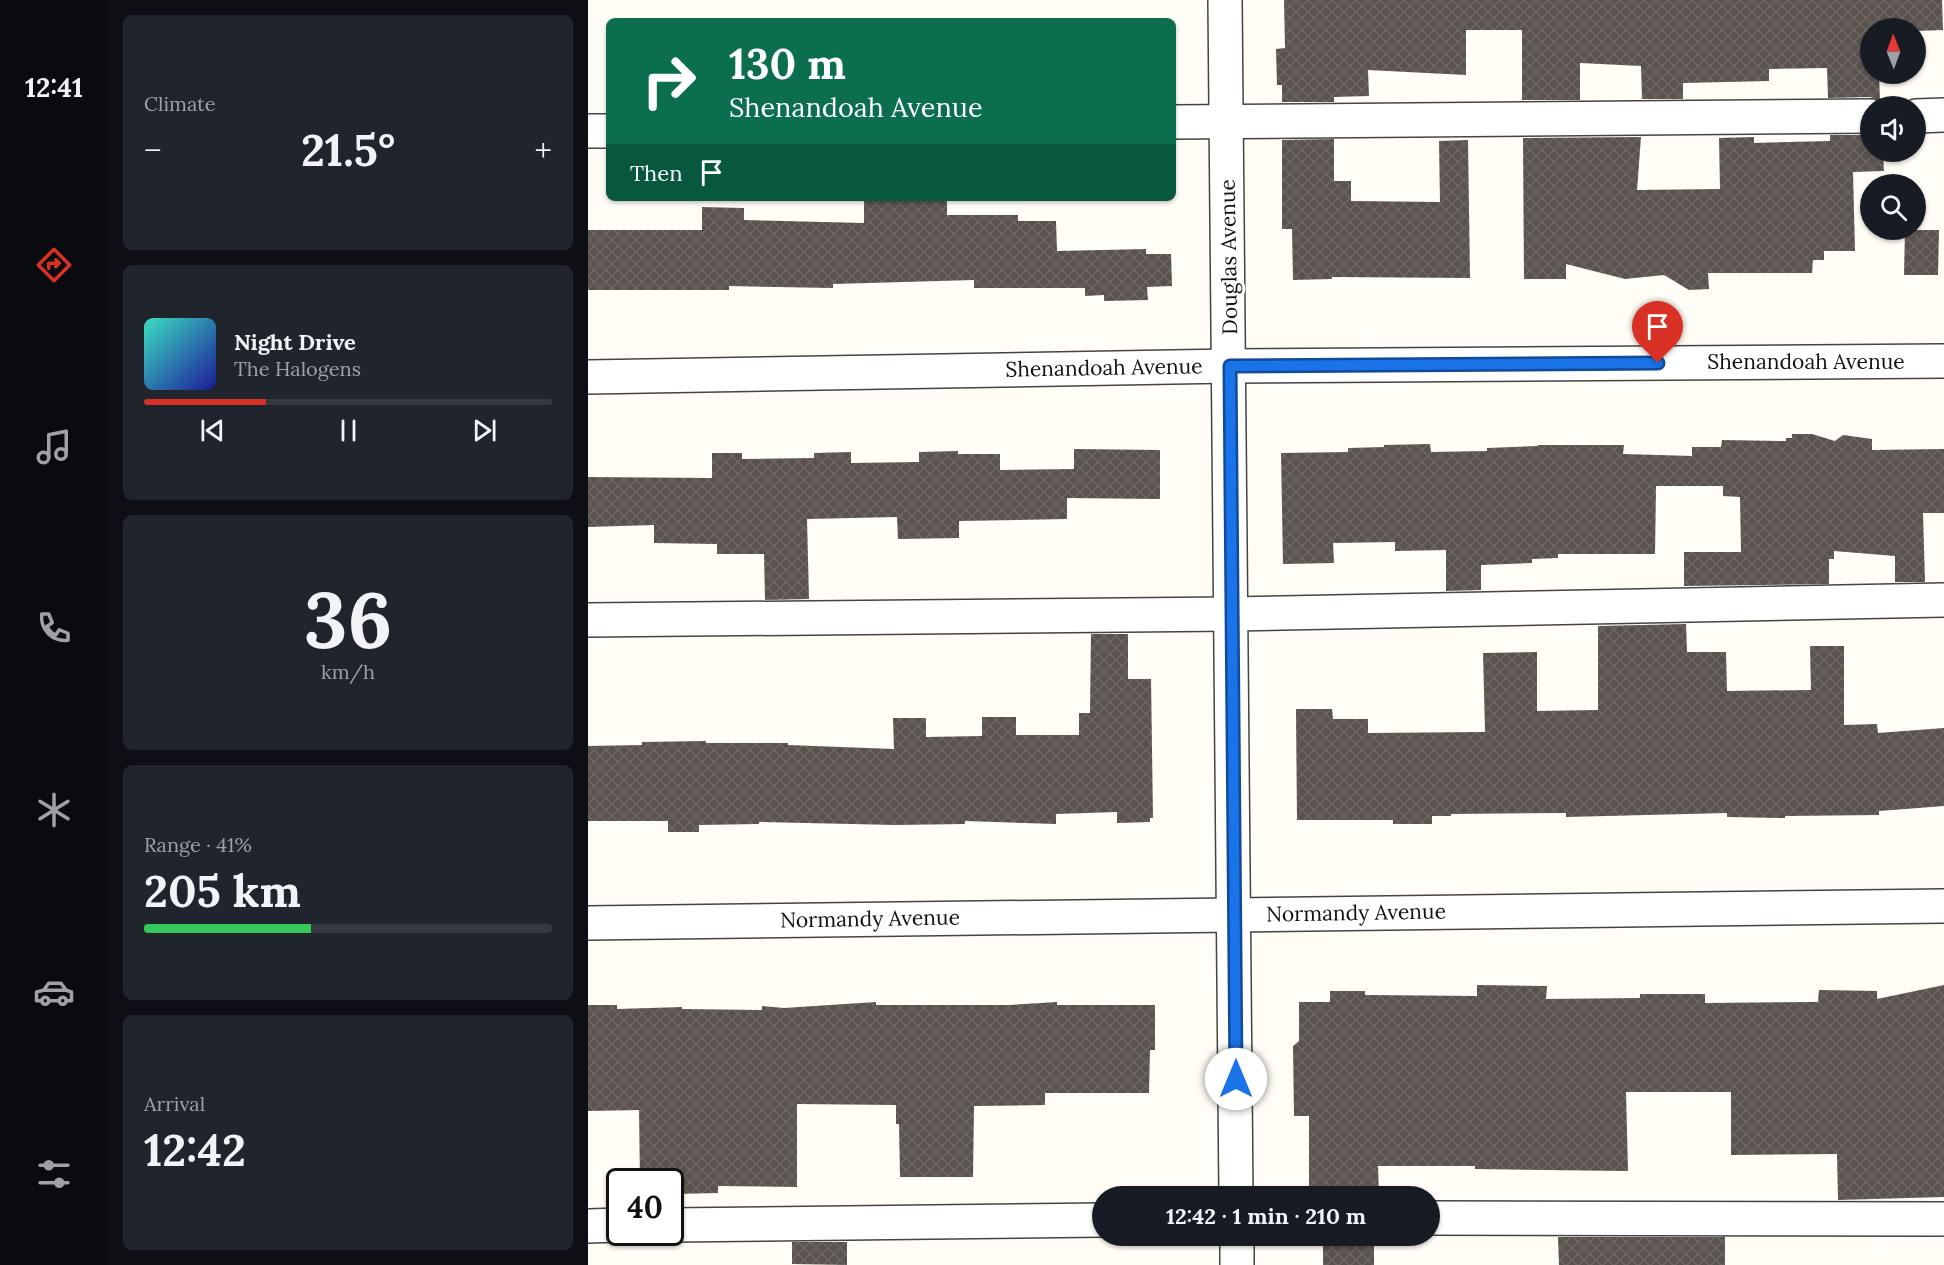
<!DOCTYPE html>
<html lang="en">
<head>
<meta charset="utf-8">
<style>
  body { margin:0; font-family:Lora,serif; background:#20242c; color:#f1f3f6; height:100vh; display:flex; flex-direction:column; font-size:22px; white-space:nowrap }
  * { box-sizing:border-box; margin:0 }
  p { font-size:20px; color:#9ea1a6 }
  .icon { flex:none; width:33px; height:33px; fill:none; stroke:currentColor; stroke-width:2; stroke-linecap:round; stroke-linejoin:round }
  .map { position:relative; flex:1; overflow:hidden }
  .sheet { display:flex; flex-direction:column; gap:15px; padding:15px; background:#0d0f14; width:480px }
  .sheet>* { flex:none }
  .hud { position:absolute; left:18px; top:18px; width:570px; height:183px; border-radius:9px; box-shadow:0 2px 4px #0004; background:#0b6e4f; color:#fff; overflow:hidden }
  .needle { width:39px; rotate:359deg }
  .buttons { position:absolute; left:1272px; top:18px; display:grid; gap:12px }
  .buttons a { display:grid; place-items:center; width:66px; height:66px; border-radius:50%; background:#171b24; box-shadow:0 2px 4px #0004; font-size:30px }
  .speed { position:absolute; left:18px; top:1168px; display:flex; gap:12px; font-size:30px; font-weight:700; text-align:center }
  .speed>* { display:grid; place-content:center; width:78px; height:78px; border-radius:50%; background:#171b24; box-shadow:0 2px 4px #0004; line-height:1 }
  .speed .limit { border:3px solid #111; border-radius:9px; background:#fff; color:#111 }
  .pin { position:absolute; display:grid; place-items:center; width:51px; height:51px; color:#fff; margin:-62px -26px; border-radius:50% 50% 50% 0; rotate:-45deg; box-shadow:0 0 6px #0007 }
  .pin .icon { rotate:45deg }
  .me { position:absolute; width:66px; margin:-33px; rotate:0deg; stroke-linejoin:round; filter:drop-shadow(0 0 4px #0008) }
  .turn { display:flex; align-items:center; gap:21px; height:126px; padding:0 24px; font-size:27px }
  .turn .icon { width:78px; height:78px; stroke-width:2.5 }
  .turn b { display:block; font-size:42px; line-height:51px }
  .then { display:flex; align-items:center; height:57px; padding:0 24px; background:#0003; gap:12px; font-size:22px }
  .big { font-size:45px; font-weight:800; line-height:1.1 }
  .sheet .card { flex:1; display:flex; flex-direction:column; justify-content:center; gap:9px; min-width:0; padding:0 21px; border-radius:9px; background:#20242c }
  .sheet .dial { align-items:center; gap:0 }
  .dial b { font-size:78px; line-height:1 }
  .song { display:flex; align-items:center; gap:18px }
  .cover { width:72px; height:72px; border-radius:9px; background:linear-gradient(135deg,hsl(170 70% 55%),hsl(240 70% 35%)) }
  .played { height:6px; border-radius:3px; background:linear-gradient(90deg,#d93025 30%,#363941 30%) }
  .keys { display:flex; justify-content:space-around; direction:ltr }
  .heat { display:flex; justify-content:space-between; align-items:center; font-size:33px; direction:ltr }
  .charge { height:9px; border-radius:4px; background:linear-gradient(90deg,#34c759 41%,#363941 0) }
  .trip { position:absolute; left:504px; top:1186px; width:348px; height:60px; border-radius:30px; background:#171b24; box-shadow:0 2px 4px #0004; font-weight:800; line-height:60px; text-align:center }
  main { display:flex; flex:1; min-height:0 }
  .tab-bar { display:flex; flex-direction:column; width:108px; justify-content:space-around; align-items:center; background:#090b0e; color:#9ea1a6 }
  .tab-bar .icon { width:42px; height:42px }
  .tab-bar .selected { color:#d93025 }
  .tab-bar b { font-size:27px; color:#f1f3f6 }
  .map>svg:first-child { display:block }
  .building { fill:url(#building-cross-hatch) }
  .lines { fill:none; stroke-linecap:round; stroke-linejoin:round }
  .minor-casing { stroke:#444; stroke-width:36 }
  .minor { stroke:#fff; stroke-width:33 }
  .route-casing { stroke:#114b97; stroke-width:15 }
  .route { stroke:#1a73e8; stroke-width:10 }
  .labels { text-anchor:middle; stroke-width:6; stroke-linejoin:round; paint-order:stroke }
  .street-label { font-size:21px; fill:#111; stroke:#fff }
</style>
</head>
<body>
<main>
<nav class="tab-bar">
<b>12:41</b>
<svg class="icon selected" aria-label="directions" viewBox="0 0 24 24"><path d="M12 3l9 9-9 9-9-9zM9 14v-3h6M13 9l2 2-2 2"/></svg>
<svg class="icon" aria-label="music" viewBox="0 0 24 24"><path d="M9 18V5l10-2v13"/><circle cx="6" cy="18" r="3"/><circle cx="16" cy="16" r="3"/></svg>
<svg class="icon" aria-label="phone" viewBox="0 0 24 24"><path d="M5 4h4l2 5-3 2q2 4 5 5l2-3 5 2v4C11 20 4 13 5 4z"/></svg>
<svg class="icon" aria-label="climate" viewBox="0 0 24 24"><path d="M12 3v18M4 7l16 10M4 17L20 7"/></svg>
<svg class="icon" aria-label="car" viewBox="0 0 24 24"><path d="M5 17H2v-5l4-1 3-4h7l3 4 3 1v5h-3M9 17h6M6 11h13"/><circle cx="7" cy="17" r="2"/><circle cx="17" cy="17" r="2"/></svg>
<svg class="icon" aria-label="filters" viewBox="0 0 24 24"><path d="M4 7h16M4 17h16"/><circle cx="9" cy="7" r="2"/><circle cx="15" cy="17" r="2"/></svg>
</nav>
<section class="sheet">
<div class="card"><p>Climate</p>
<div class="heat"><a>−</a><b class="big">21.5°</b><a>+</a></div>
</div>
<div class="card">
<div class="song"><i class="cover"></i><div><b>Night Drive</b><p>The Halogens</p></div></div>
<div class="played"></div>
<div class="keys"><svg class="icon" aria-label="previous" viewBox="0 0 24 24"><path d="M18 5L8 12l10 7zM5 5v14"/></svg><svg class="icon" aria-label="pause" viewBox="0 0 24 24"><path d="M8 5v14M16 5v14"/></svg><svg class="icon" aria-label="next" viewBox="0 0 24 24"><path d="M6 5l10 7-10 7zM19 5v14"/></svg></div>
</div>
<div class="card dial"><b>36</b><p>km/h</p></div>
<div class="card"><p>Range · 41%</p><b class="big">205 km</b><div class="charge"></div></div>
<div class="card"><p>Arrival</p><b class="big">12:42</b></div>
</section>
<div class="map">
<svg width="1356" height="1265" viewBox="0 0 1356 1265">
  <defs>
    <pattern id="building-cross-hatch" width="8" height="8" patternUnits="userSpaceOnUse" patternTransform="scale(1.5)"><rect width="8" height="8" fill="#5a524d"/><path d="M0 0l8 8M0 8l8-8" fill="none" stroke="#6d6662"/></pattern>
  </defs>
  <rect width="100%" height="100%" fill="#fffdf5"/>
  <g class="building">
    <path d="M696 0H1354L1355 30 1328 31V28H1282V74H1291L1292 101 1282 97 1240 98 1239 68 1181 69V81L1095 83V99H1054L1053 66 992 63V100H934V30H878V75L780 70 781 96 746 97V102H694V85H689L688 49 697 48Z"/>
    <path d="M1242 135H1282V152H1295L1296 171 1265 172 1267 251H1236V260H1225L1224 273H1120L1121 289 1101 290 1076 275 1037 279 978 264V279H936L935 138 1053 137 1049 190 1132 189 1131 138 1166 137V143L1242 141Z"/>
    <path d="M746 139V181H763V201L852 202 851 141 880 140 882 278 744 277V279L705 280 704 229H694V140Z"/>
    <path d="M359 198V215H430V221H468L469 251 558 249V254H583L584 286 559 287 560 300 516 301V295L497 296V288H386V280L245 284V288L141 286V290H0V230H114V207L156 208V220L276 223V199Z"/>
    <path d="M1317 230H1351L1350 275H1316Z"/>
    <path d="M1204 434H1224L1247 441 1255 435 1284 439V450L1356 449V513H1335L1337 582H1307V556L1246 551V559H1241V584L1096 586V552H1153L1152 497 1135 496V486H1068L1067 554H970V558L944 559V563L893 565V590L858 591V550L807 551V542L745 543 746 563 695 564 693 453 760 452V448L796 447V445L842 444 843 452 899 451V448L950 446V445H1036L1035 454 1104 456V447H1133L1134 440 1198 441V438H1204Z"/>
    <path d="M486 449 572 450V499L479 498V519L371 521V538L310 539 309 517 219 519 221 599 177 600 176 554H129V544L66 543V525L0 527V477L124 478V453H154V459L226 458V453L263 452V463L331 462V452L370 451V454H412V470L486 469Z"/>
    <path d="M1098 624 1099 652H1138L1139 691 1223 690 1222 646H1256V725L1289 724 1290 733 1356 728V806L1291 811V815L1197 816V818L1139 817V813L978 817V813L863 814V816H844V824H805V820H709L708 709H744L745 719H780V733L897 732 895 653 949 652V711L1010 710V626Z"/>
    <path d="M503 634H540V679H563L565 818H562V822L529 823V812L468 814V824L377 821V824L307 825 171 822V824L111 825V832H80V821H0V746L54 745V742L118 741V743H200V745L306 749 305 718H338V737L394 736V717H428V735H491V713H502Z"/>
    <path d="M889 985 959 986 958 999 1052 998V994H1117V1003L1230 1002 1231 990 1289 991V999L1356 985V1197L1250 1200 1249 1154 1143 1155V1092H1038L1040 1171 887 1169V1166H790L791 1197H721V1116H706L705 1046 711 1041V1002H742V991H777V995L889 996Z"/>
    <path d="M288 1002V1005H421L469 1002V1005H567V1050H562L561 1093H457V1105L386 1106 385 1177H312L311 1124H308V1105L209 1104V1187L130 1186V1193L87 1194V1186H82V1182H52L51 1110 0 1111V1005H29V1009L94 1007V1009L174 1010V1006L196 1008Z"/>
    <rect x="735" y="1236" width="51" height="29"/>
    <path d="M970 1237H1137V1265H971Z"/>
    <path d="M204 1242H259V1265L204 1264Z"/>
  </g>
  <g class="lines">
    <defs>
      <g id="minor">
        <path d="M637 0 648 1197"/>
        <path d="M1328 116 1356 115"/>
        <path d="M585 122 1282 116"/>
        <path d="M0 131H21"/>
        <path d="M0 377 642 366 1356 361"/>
        <path d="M0 620 644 614 1356 600"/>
        <path d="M0 923 1356 906"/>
        <path d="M842 1218 1356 1219"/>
        <path d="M82 1225 514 1220"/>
        <path d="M0 1226 32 1225"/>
        <path d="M649 1236V1265"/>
      </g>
    </defs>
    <use href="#minor" class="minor-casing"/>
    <use href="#minor" class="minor"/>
  </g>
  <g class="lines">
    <defs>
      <path id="route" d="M648 1079 642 366 1070 363"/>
    </defs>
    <use href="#route" class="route-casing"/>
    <use href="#route" class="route"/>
  </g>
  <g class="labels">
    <g class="street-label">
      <text transform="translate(641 257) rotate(-91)" y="7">Douglas Avenue</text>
      <text x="1218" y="369">Shenandoah Avenue</text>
      <text transform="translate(516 368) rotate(-1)" y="7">Shenandoah Avenue</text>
      <text transform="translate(768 913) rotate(-1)" y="7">Normandy Avenue</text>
      <text transform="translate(282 919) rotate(-1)" y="7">Normandy Avenue</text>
    </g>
  </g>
</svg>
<div class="buttons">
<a><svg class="needle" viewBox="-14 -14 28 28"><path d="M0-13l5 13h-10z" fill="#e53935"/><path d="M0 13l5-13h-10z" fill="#9ea1a6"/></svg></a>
<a><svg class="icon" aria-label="sound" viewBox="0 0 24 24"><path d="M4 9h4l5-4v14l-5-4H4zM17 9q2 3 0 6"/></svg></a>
<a><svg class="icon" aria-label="search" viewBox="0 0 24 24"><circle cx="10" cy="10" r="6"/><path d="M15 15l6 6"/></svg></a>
</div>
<div class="speed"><div class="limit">40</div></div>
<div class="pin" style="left:1070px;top:363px;background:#d93025"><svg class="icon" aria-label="arrive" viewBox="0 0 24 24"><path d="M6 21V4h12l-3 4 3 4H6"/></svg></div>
<svg class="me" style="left:648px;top:1079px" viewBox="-20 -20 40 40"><circle r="19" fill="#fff"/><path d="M0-13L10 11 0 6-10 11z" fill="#1a73e8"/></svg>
<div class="trip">12:42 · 1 min · 210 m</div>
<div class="hud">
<div class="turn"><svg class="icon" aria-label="right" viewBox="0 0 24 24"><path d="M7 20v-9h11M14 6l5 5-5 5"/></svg><div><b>130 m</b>Shenandoah Avenue</div></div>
<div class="then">Then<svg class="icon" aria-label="arrive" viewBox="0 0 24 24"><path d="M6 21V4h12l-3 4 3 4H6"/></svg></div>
</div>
</div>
</main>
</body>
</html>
